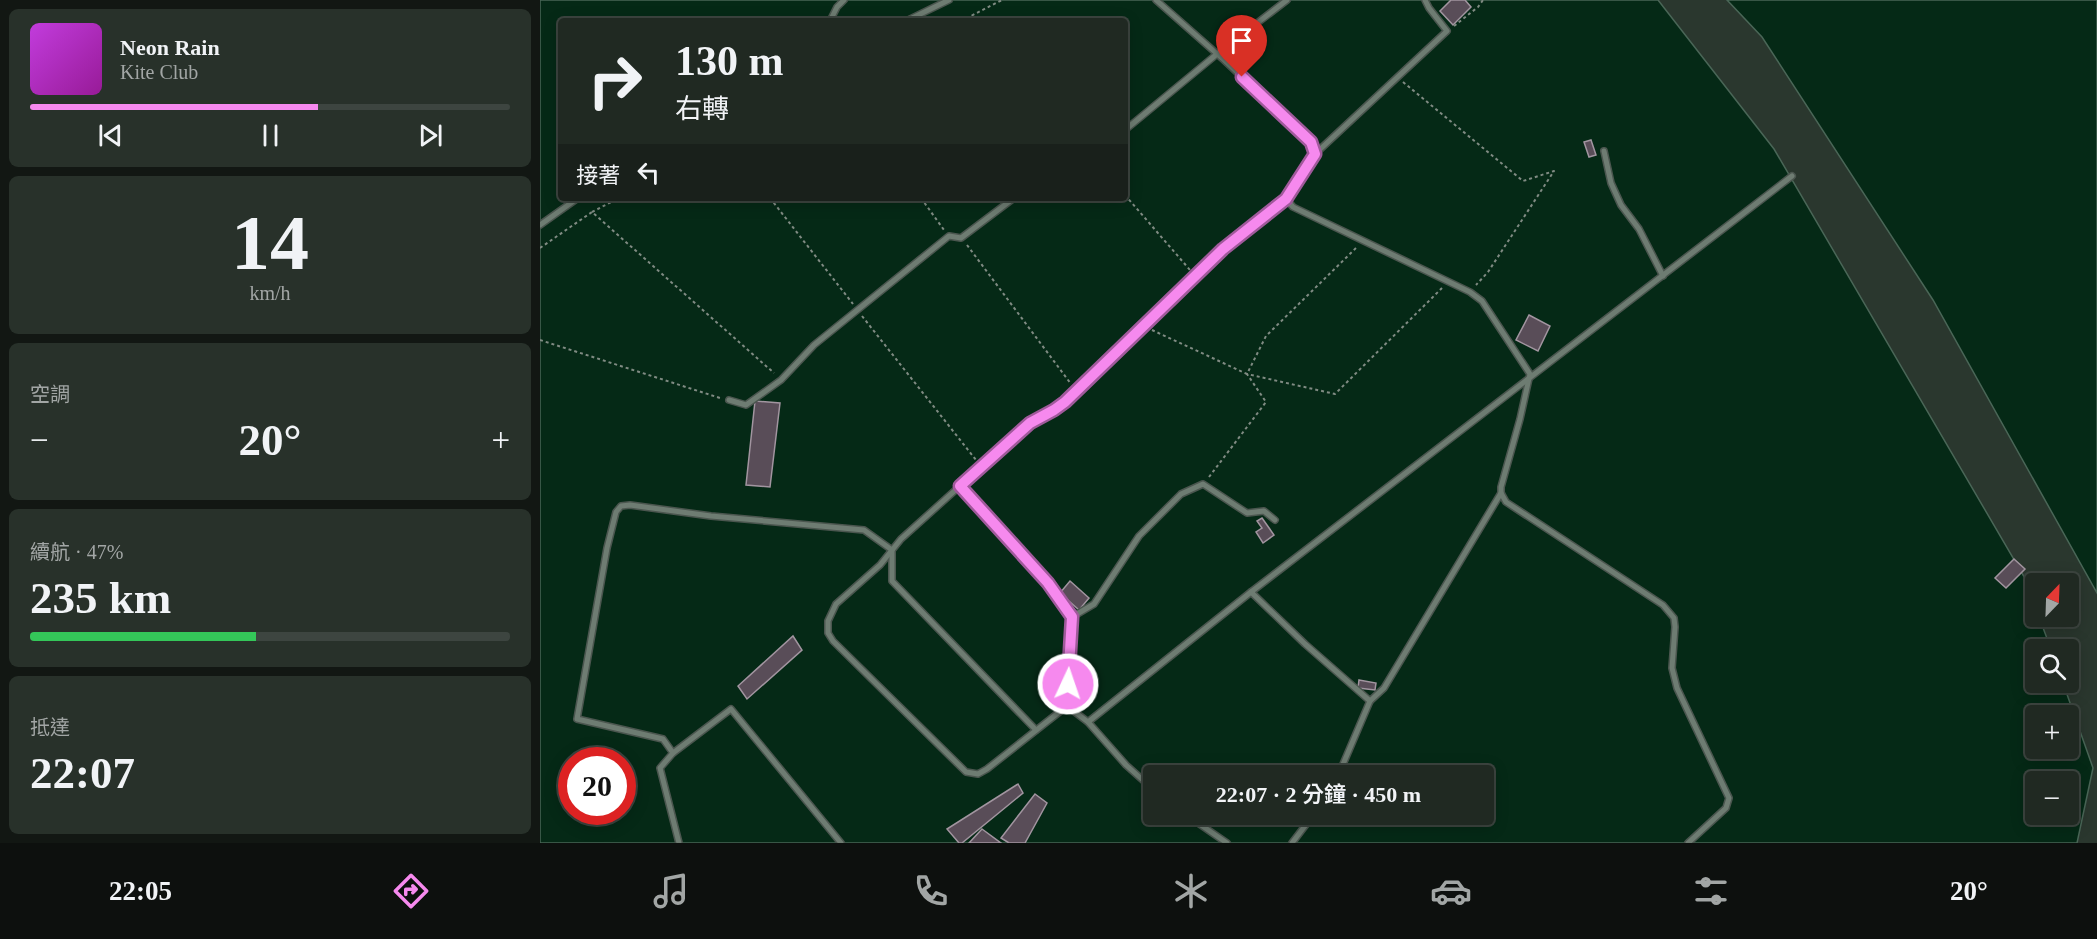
<!DOCTYPE html>
<html lang="zh-TW">
<head>
<meta charset="utf-8">
<style>
  body { margin:0; font-family:"Times New Roman","Noto Sans TC",serif; background:#28312a; color:#f1f3f6; height:100vh; display:flex; flex-direction:column; font-size:22px; white-space:nowrap }
  * { box-sizing:border-box; margin:0 }
  p { font-size:20px; color:#a2a6a5 }
  .icon { flex:none; width:33px; height:33px; fill:none; stroke:currentColor; stroke-width:2; stroke-linecap:round; stroke-linejoin:round }
  .map { position:relative; flex:1; overflow:hidden }
  .details { display:flex; flex-direction:column; gap:9px; padding:9px; background:#121713; width:540px }
  .details>* { flex:none }
  .banner { position:absolute; left:18px; top:18px; width:570px; height:183px; border-radius:6px; box-shadow:0 3px 15px #0003,0 0 0 2px #3d4540; background:#202922; color:#f1f3f6; overflow:hidden }
  .needle { width:39px; rotate:23deg }
  .tools { position:absolute; left:1485px; top:573px; display:grid; gap:12px }
  .tools a { display:grid; place-items:center; width:54px; height:54px; border-radius:6px; background:#202922; box-shadow:0 3px 15px #0003,0 0 0 2px #3d4540; font-size:30px }
  .speed { position:absolute; left:18px; top:747px; display:flex; gap:12px; font-size:30px; font-weight:700; text-align:center }
  .speed>* { display:grid; place-content:center; width:78px; height:78px; border-radius:50%; background:#202922; box-shadow:0 3px 15px #0003,0 0 0 2px #3d4540; line-height:1 }
  .speed .limit { border:9px solid #d22; background:#fff; color:#111 }
  .pin { position:absolute; display:grid; place-items:center; width:51px; height:51px; color:#fff; margin:-62px -26px; border-radius:50% 50% 50% 0; rotate:-45deg; box-shadow:0 0 6px #0007 }
  .pin .icon { rotate:45deg }
  .me { position:absolute; width:66px; margin:-33px; rotate:3deg; stroke-linejoin:round; filter:drop-shadow(0 0 4px #0008) }
  .turn { display:flex; align-items:center; gap:21px; height:126px; padding:0 18px; font-size:27px }
  .turn .icon { width:78px; height:78px; stroke-width:2.5 }
  .turn b { display:block; font-size:42px; line-height:51px }
  .then { display:flex; align-items:center; height:57px; padding:0 18px; background:#0003; gap:12px; font-size:22px }
  .big { font-size:45px; font-weight:600; line-height:1.1 }
  .details .tile { flex:1; display:flex; flex-direction:column; justify-content:center; gap:9px; min-width:0; padding:0 21px; border-radius:9px; background:#28312a }
  .details .dial { align-items:center; gap:0 }
  .dial b { font-size:78px; line-height:1 }
  .song { display:flex; align-items:center; gap:18px }
  .cover { width:72px; height:72px; border-radius:9px; background:linear-gradient(135deg,hsl(290 70% 55%),hsl(300 70% 35%)) }
  .played { height:6px; border-radius:3px; background:linear-gradient(90deg,#f689ee 60%,#3d4540 60%) }
  .keys { display:flex; justify-content:space-around; direction:ltr }
  .heat { display:flex; justify-content:space-between; align-items:center; font-size:33px; direction:ltr }
  .charge { height:9px; border-radius:4px; background:linear-gradient(90deg,#34c759 47%,#3d4540 0) }
  .trip { position:absolute; left:603px; top:765px; width:351px; height:60px; border-radius:6px; background:#202922; box-shadow:0 3px 15px #0003,0 0 0 2px #3d4540; font-weight:600; line-height:60px; text-align:center }
  .tabs { display:flex; height:96px; justify-content:space-around; align-items:center; background:#0d100e; color:#a2a6a5 }
  .tabs .icon { width:42px; height:42px }
  .tabs .current { color:#f689ee }
  .tabs b { font-size:27px; color:#f1f3f6 }
  main { display:flex; flex:1; min-height:0 }
  .map>svg:first-child { display:block }
  .water { fill:#052916; stroke:#4a6657; stroke-width:1.5; fill-rule:evenodd }
  .building { fill:#594d58; stroke:#a295a0; stroke-width:1.5 }
  .lines { fill:none; stroke-linecap:round; stroke-linejoin:round }
  .service-casing { stroke:#4b564f; stroke-width:8 }
  .path { stroke:#808b83; stroke-width:2; stroke-dasharray:3 3; stroke-linecap:butt }
  .service { stroke:#6e7c72; stroke-width:5 }
  .route-casing { stroke:#a0599b; stroke-width:15 }
  .route { stroke:#f689ee; stroke-width:10 }
</style>
</head>
<body>
<main>
<section class="details">
<div class="tile">
<div class="song"><i class="cover"></i><div><b>Neon Rain</b><p>Kite Club</p></div></div>
<div class="played"></div>
<div class="keys"><svg class="icon" aria-label="previous" viewBox="0 0 24 24"><path d="M18 5L8 12l10 7zM5 5v14"/></svg><svg class="icon" aria-label="pause" viewBox="0 0 24 24"><path d="M8 5v14M16 5v14"/></svg><svg class="icon" aria-label="next" viewBox="0 0 24 24"><path d="M6 5l10 7-10 7zM19 5v14"/></svg></div>
</div>
<div class="tile dial"><b>14</b><p>km/h</p></div>
<div class="tile"><p>空調</p>
<div class="heat"><a>−</a><b class="big">20°</b><a>+</a></div>
</div>
<div class="tile"><p>續航 · 47%</p><b class="big">235 km</b><div class="charge"></div></div>
<div class="tile"><p>抵達</p><b class="big">22:07</b></div>
</section>
<div class="map">
<svg width="1557" height="843" viewBox="0 0 1557 843">
  <rect width="100%" height="100%" fill="#2a372e"/>
  <g class="water">
    <path d="M0 0H1118L1234 149 1486 580 1495 606 1496 616 1499 617 1511 649 1496 650V682L1523 683 1553 768 1537 843H0ZM21 21H585V198H21ZM1496 716H1528V748H1496ZM32 760H82V812H32ZM614 776H944V814H614ZM1496 782H1528V814H1496Z"/>
    <path d="M1187 0H1557V593L1393 300 1222 37Z"/>
  </g>
  <g class="building">
    <path d="M911 0H925L931 7 913 25 900 11Z"/>
    <path d="M1051 140 1056 155 1049 157 1044 142Z"/>
    <path d="M989 315 1010 326 998 351 976 340Z"/>
    <path d="M215 401 240 403 230 487 206 485Z"/>
    <path d="M722 518 734 535 723 543 716 532 722 528 717 521Z"/>
    <path d="M1474 559 1485 569 1466 588 1455 578Z"/>
    <path d="M530 581 549 598 539 610 520 593Z"/>
    <path d="M253 636 262 650 207 699 198 686Z"/>
    <path d="M819 680 836 683 835 690 818 688Z"/>
    <path d="M478 784 483 793 422 843H419L407 829Z"/>
    <path d="M495 794 507 803 485 843H469L461 838Z"/>
    <path d="M442 829 461 843H429Z"/>
  </g>
  <g class="lines">
    <defs>
      <g id="service">
        <path d="M616 0 684 60 771 142 775 154 746 199 753 207 930 292 942 301 990 374 980 419 961 487V493L966 502 1123 605 1134 618 1135 627 1132 668 1137 688 1189 798 1186 808 1148 843"/>
        <path d="M290 21 297 7 304 0"/>
        <path d="M366 21 409 0"/>
        <path d="M585 130 677 54 747 0"/>
        <path d="M1064 151 1071 183 1081 205 1099 229 1123 276"/>
        <path d="M775 154 907 31 889 8 885 0"/>
        <path d="M0 225 38 198"/>
        <path d="M189 400 206 405 241 380 274 345 409 236 421 238 474 198"/>
        <path d="M421 486 508 583 532 617 527 706"/>
        <path d="M961 493 844 688 830 701 765 644 711 592 1252 176"/>
        <path d="M532 617 554 604 599 536 641 494 663 484 707 513 724 511 735 520"/>
        <path d="M548 722 711 592"/>
        <path d="M133 753 123 739 37 719 67 548 76 512 81 506 90 505 171 516 324 530 352 550V581L496 730"/>
        <path d="M798 776 830 701"/>
        <path d="M614 790 586 765 548 722 527 706 447 769 438 774 426 772 293 641 288 633V621L296 604 340 565 361 539 490 423 514 410 525 402 683 249 746 199"/>
        <path d="M645 814 687 843"/>
        <path d="M139 843 120 768 133 753 191 709 301 843"/>
        <path d="M752 843 774 814"/>
      </g>
    </defs>
    <use href="#service" class="service-casing"/>
    <g class="path">
      <path d="M431 16 434 21"/>
      <path d="M421 21 462 0"/>
      <path d="M914 26 938 7 943 0"/>
      <path d="M863 82 983 181 1014 171 948 272 936 285"/>
      <path d="M585 195 650 270"/>
      <path d="M230 198 313 304"/>
      <path d="M381 198 404 230"/>
      <path d="M52 212 79 198"/>
      <path d="M427 245 531 384"/>
      <path d="M0 248 52 212 234 373"/>
      <path d="M322 316 436 460"/>
      <path d="M612 330 707 374 726 336 816 248"/>
      <path d="M0 340 180 398"/>
      <path d="M669 477 726 402 707 374 795 394 902 288"/>
    </g>
    <use href="#service" class="service"/>
  </g>
  <g class="lines">
    <defs>
      <path id="route" d="M528 684 532 617 508 583 420 486 490 423 514 410 525 402 683 249 746 199 775 154 771 142 702 77"/>
    </defs>
    <use href="#route" class="route-casing"/>
    <use href="#route" class="route"/>
  </g>
</svg>
<div class="tools">
<a><svg class="needle" viewBox="-14 -14 28 28"><path d="M0-13l5 13h-10z" fill="#e53935"/><path d="M0 13l5-13h-10z" fill="#a2a6a5"/></svg></a>
<a><svg class="icon" aria-label="search" viewBox="0 0 24 24"><circle cx="10" cy="10" r="6"/><path d="M15 15l6 6"/></svg></a>
<a>+</a>
<a>−</a>
</div>
<div class="speed"><div class="limit">20</div></div>
<div class="pin" style="left:702px;top:77px;background:#d93025"><svg class="icon" aria-label="arrive" viewBox="0 0 24 24"><path d="M6 21V4h12l-3 4 3 4H6"/></svg></div>
<svg class="me" style="left:528px;top:684px" viewBox="-20 -20 40 40"><circle r="17" fill="#f689ee" stroke="#fff" stroke-width="3"/><path d="M0-11L8 9 0 5-8 9z" fill="#fff"/></svg>
<div class="trip">22:07 · 2 分鐘 · 450 m</div>
<div class="banner">
<div class="turn"><svg class="icon" aria-label="right" viewBox="0 0 24 24"><path d="M7 20v-9h11M14 6l5 5-5 5"/></svg><div><b>130 m</b>右轉</div></div>
<div class="then">接著<svg class="icon" aria-label="left" viewBox="0 0 24 24"><path d="M17 20v-9H6M10 6l-5 5 5 5"/></svg></div>
</div>
</div>
</main>
<nav class="tabs">
<b>22:05</b>
<svg class="icon current" aria-label="directions" viewBox="0 0 24 24"><path d="M12 3l9 9-9 9-9-9zM9 14v-3h6M13 9l2 2-2 2"/></svg>
<svg class="icon" aria-label="music" viewBox="0 0 24 24"><path d="M9 18V5l10-2v13"/><circle cx="6" cy="18" r="3"/><circle cx="16" cy="16" r="3"/></svg>
<svg class="icon" aria-label="phone" viewBox="0 0 24 24"><path d="M5 4h4l2 5-3 2q2 4 5 5l2-3 5 2v4C11 20 4 13 5 4z"/></svg>
<svg class="icon" aria-label="climate" viewBox="0 0 24 24"><path d="M12 3v18M4 7l16 10M4 17L20 7"/></svg>
<svg class="icon" aria-label="car" viewBox="0 0 24 24"><path d="M5 17H2v-5l4-1 3-4h7l3 4 3 1v5h-3M9 17h6M6 11h13"/><circle cx="7" cy="17" r="2"/><circle cx="17" cy="17" r="2"/></svg>
<svg class="icon" aria-label="filters" viewBox="0 0 24 24"><path d="M4 7h16M4 17h16"/><circle cx="9" cy="7" r="2"/><circle cx="15" cy="17" r="2"/></svg>
<b>20°</b>
</nav>
</body>
</html>
